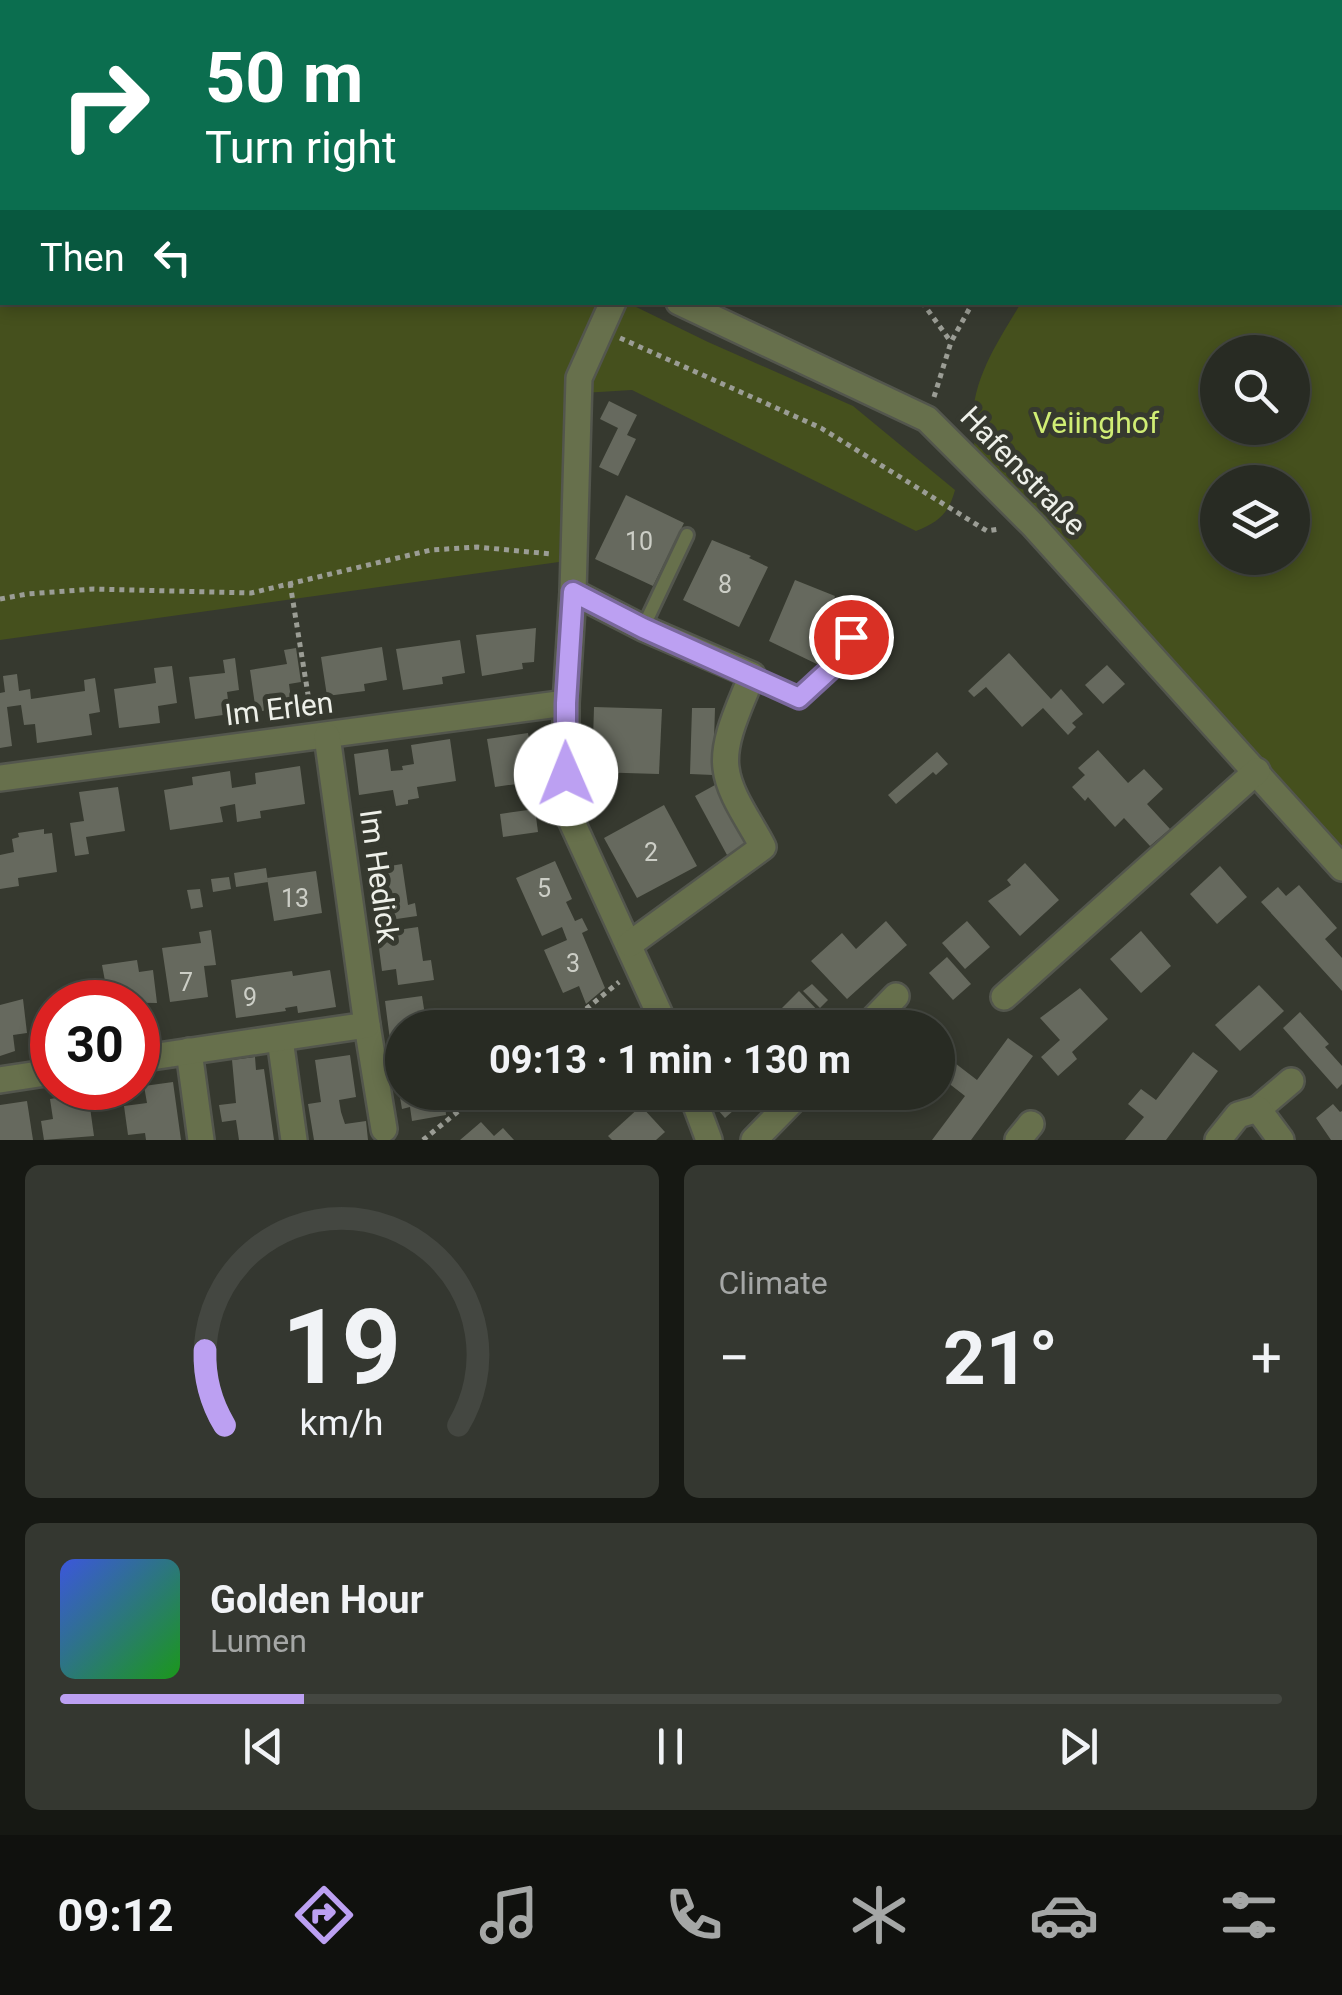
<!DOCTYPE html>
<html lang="en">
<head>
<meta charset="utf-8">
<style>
  body { margin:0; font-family:Roboto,sans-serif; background:#343730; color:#f1f3f6; height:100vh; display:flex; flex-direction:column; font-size:38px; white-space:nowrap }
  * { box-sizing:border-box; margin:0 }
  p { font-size:32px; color:#a5a7a6 }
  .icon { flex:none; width:55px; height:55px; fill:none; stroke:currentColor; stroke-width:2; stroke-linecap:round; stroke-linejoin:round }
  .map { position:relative; height:1140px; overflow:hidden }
  .details { display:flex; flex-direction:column; gap:25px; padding:25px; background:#161813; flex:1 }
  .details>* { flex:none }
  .banner { position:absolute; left:0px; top:0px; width:1342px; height:305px; box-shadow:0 5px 15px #0003,0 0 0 2px #444741; background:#0b6e4f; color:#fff; overflow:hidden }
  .controls { position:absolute; left:1200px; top:335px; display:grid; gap:20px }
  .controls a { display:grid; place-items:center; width:110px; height:110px; border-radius:50%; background:#282b23; box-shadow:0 5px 15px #0003,0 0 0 2px #444741; font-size:50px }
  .speed { position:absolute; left:30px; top:980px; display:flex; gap:20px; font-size:50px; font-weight:700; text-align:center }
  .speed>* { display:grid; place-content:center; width:130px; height:130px; border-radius:50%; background:#282b23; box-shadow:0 5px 15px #0003,0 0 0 2px #444741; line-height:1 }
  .speed .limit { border:15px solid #d22; background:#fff; color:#111 }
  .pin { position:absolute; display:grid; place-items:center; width:85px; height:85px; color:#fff; margin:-42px; border:5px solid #fff; border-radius:50%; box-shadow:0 2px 10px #0007 }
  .me { position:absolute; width:110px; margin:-55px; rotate:359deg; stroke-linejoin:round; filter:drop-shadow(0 0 8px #0008) }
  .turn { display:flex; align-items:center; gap:35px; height:210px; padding:0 40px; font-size:45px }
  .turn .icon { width:130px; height:130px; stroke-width:2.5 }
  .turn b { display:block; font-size:70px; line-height:85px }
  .then { display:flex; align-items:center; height:95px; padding:0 40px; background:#0003; gap:20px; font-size:38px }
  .big { font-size:75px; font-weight:700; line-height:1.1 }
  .details .card { flex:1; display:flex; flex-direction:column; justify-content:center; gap:15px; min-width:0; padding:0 35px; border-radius:15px; background:#343730 }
  .details .dial { align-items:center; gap:0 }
  .dial svg { height:260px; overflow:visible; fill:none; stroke:#444741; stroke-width:7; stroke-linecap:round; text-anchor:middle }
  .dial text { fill:#f1f3f6; stroke:none }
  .song { display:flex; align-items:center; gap:30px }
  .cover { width:120px; height:120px; border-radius:15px; background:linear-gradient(135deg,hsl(230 70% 55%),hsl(120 70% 35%)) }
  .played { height:10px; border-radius:5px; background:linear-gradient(90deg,#bca0f2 20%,#444741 20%) }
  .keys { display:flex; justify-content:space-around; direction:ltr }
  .heat { display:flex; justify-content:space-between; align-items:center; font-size:55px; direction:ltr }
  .details .tiles { flex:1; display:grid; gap:25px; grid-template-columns:1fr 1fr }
  .card:last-child { grid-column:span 2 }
  .trip { position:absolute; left:385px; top:1010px; width:570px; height:100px; border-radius:50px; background:#282b23; box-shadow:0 5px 15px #0003,0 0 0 2px #444741; font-weight:700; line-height:100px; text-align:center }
  .tab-bar { display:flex; height:160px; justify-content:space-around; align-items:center; background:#10110e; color:#a5a7a6 }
  .tab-bar .icon { width:70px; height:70px }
  .tab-bar .active { color:#bca0f2 }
  .tab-bar b { font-size:45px; color:#f1f3f6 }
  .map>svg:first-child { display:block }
  .green { fill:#45501d; fill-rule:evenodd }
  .water { fill:#75892a }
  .building { fill:#66695e }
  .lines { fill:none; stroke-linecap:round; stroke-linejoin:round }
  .lane-casing { stroke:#53564d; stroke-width:18 }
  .street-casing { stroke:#53564d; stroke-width:30 }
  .path { stroke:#9b9d95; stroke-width:5; stroke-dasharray:5 5; stroke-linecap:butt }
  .lane { stroke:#67704c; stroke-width:12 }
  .street { stroke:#67704c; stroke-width:25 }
  .route-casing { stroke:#7a689d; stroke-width:25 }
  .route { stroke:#bca0f2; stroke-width:18 }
  .labels { text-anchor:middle; stroke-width:10; stroke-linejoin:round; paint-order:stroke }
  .number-label { font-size:25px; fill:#cccec6 }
  .park-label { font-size:30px; fill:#d0ed74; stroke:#36392f }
  .street-label { font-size:30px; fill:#eef0e9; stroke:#36392f }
</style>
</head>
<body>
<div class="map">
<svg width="1342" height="1140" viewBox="0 0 1342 1140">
  <rect width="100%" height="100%" fill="#36392f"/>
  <g class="green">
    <path d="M1342 49V871L976 453C962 394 992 351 1021 303L1340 302ZM1218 352H1292V428H1218ZM1218 482H1292V558H1218Z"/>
    <path d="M0 65 2 302 628 303 708 342 853 406 955 490C949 513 939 522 916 531L632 390 566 394 559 562 0 640Z"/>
  </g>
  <path class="water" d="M537 0H1304L542 2Z"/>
  <g class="building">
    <path d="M609 401 637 415 627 435 636 439 618 476 599 467 618 428 600 419Z"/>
    <path d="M626 495 684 523 653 586 595 559Z"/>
    <path d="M712 540 751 556 749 558 768 567 739 627 683 600Z"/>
    <path d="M795 580 835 596 834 599 851 607 823 667 769 641Z"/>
    <path d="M536 628 534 662 522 663 523 669 482 676 476 635Z"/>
    <path d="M460 640 465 673 442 677 443 684 403 690 396 649Z"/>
    <path d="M382 647 387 680 364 684 365 691 327 696 321 657Z"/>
    <path d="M296 648 301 682 289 684 292 706 256 712 250 670 287 664 284 650Z"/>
    <path d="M1009 653 1051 699 1061 689 1083 714 1072 723 1076 727 1068 735 1043 708 1022 727 986 687 974 697 968 691Z"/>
    <path d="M235 658 239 690 227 692 230 714 195 719 189 677 225 673 223 660Z"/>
    <path d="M1107 665 1125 684 1103 704 1085 685Z"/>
    <path d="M172 666 177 703 158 706 160 723 119 728 114 689 156 683 154 668Z"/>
    <path d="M17 674 19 691 30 689 31 699 85 691 84 680 95 678 100 712 89 714 92 735 37 743 35 724 24 725 21 705 7 707 12 746 0 748V693L5 692 3 676Z"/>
    <path d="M594 707 662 709 659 774 592 772Z"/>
    <path d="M692 708H715L713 775 690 774Z"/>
    <path d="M528 733 537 781 495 787 487 739Z"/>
    <path d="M450 739 456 781 417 787 419 798 408 800V804L396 806 393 790 359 795 354 754 388 749 391 771 403 770 402 766 414 764 411 745Z"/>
    <path d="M1098 750 1128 783 1144 769 1163 789 1147 804 1170 829 1150 846 1124 818 1115 827 1088 797 1085 801 1072 787 1085 775 1078 768Z"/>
    <path d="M937 752 948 764 936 775 933 772 896 804 888 795Z"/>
    <path d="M300 766 305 804 260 811 261 818 237 822 235 804 220 807 223 822 170 830 164 790 193 785 192 777 230 771 232 788 256 784 255 773Z"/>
    <path d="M715 785 747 844 727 855 695 796Z"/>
    <path d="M118 787 125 831 86 837 89 854 75 856 70 823 84 821 79 792Z"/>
    <path d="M664 805 697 866 637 898 604 838Z"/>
    <path d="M535 809 538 832 503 837 500 814Z"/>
    <path d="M44 829V834L52 833 57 872 18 878 19 886 0 889V855L14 852 12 839 19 837 18 833Z"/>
    <path d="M555 861 572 899 566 902 575 921 582 918 588 930 582 933 605 988 586 1004 579 986 563 993 544 950 567 940 562 927 542 936 516 878Z"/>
    <path d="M1025 863 1059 900 1020 936 988 901 1011 885 1007 880Z"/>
    <path d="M402 864 408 905 415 903 417 916 383 921 381 909 372 910 366 870Z"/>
    <path d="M1220 866 1247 897 1217 924 1190 894Z"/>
    <path d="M266 868 268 882 236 887 234 873Z"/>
    <path d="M316 871 322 913 274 921 267 878Z"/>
    <path d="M229 877 231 889 213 892 211 879Z"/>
    <path d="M1299 885 1337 928 1325 939 1342 958V991L1261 902 1278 887 1286 896Z"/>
    <path d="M200 889 203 907 191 909 187 890Z"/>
    <path d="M886 921 907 945 847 999 811 961 842 933 856 949Z"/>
    <path d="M967 921 990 947 965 969 942 943Z"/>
    <path d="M418 927 423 961 431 960 434 980 398 985 396 969 382 971 377 933Z"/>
    <path d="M211 930 216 965 204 966 208 997 170 1002 162 948 201 943 199 932Z"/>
    <path d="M1141 931 1171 966 1141 993 1110 959Z"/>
    <path d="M947 957 971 984 953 1000 929 973Z"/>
    <path d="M137 960 139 972 153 970 157 1003 95 1002 93 983 105 981 102 965Z"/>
    <path d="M330 970 336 1007 298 1013 297 1006 285 1008 286 1011 236 1018 231 980 292 971 293 976Z"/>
    <path d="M812 984 828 1000 820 1008 803 991Z"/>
    <path d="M1259 985 1284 1011 1240 1051 1215 1025Z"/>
    <path d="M1080 988 1108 1019 1072 1052 1077 1059 1058 1076 1041 1057 1060 1040 1040 1018Z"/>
    <path d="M799 991 821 1014 807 1028H762Z"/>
    <path d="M422 996 427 1028H402V1038L390 1040 385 1001Z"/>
    <path d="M23 999 27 1033 13 1035 15 1051 0 1056V1005Z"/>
    <path d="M1300 1012 1329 1044 1325 1047 1342 1066V1084L1337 1089 1283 1028Z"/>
    <path d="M1008 1038 1033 1056 971 1140H932L965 1096 938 1075 948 1063 943 1059 948 1053 953 1057 951 1060 977 1080Z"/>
    <path d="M1193 1052 1218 1071 1169 1136 1166 1140H1125L1144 1117 1128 1104 1141 1089 1156 1100Z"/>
    <path d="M350 1055 356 1097 339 1100 341 1112 345 1124 366 1121 368 1140H314L308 1104 321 1102 315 1060Z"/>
    <path d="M255 1057 256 1070 264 1069 274 1140H239L236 1120 222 1122 219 1105 236 1103 232 1060Z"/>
    <path d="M402 1067V1092H437L439 1103 445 1102 446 1115 412 1121 410 1107 402 1109 395 1068Z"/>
    <path d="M173 1082 181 1140H146L145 1133 128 1135 124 1106 147 1103 144 1086Z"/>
    <path d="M721 1092H734L743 1102 725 1118 711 1102Z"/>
    <path d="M841 1092H855L864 1098 856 1108 839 1095Z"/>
    <path d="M88 1093 94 1136 44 1140 41 1121 53 1119 50 1099Z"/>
    <path d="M27 1101 33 1140H0V1105Z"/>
    <path d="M1333 1104 1340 1112 1342 1111V1140H1331L1316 1118Z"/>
    <path d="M641 1106 665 1132 656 1140H612L608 1136Z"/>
    <path d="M481 1122 494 1136 503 1128 514 1140H460Z"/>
  </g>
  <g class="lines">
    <defs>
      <g id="lane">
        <path d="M643 628 687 535"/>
        <path d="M752 675 799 698 849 652 851 637"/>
      </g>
      <g id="street">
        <path d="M0 41 2 42"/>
        <path d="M613 302 579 378 573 592 566 703V809L666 1028"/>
        <path d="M679 302 927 419 1033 525 1342 868"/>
        <path d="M573 592 643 628 752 675C742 702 722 739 726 768 729 795 751 823 763 847L630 944"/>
        <path d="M0 778 566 703"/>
        <path d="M1004 997 1257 771"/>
        <path d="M367 1025 384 1129"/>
        <path d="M865 1028 896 996"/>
        <path d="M280 1039 294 1140"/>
        <path d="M189 1051 201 1140"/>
        <path d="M138 1059 367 1025 327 736"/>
        <path d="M0 1080 52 1072"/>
        <path d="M691 1092 709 1140"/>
        <path d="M1258 1109 1291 1081"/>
        <path d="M754 1140 801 1092"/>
        <path d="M1018 1140 1031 1124"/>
        <path d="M1218 1140 1238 1115 1258 1109 1281 1140"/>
      </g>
    </defs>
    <use href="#lane" class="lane-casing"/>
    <use href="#street" class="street-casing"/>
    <g class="path">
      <path d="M122 0 131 2"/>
      <path d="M1329 2 1334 0"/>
      <path d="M1340 35 1342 34"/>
      <path d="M922 302 951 342"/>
      <path d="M620 338 821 428 987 531 1000 529"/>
      <path d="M934 397 951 342 973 302"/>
      <path d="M290 583 311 713"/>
      <path d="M0 599 27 594 94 589 251 593 431 550 477 547 551 554"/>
      <path d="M563 1028 619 982"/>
      <path d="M423 1140 482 1092"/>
    </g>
    <use href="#lane" class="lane"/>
    <use href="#street" class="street"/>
  </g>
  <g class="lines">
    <defs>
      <path id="route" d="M566 774V703L573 592 643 628 799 698 849 652 851 637"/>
    </defs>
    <use href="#route" class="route-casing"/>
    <use href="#route" class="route"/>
  </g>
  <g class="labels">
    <g class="number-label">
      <text x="639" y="550">10</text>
      <text x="725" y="593">8</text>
      <text x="651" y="861">2</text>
      <text x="544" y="897">5</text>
      <text x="295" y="907">13</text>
      <text x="573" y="972">3</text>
      <text x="186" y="991">7</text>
      <text x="250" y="1006">9</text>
    </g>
    <g class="park-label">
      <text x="1096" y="433">Veiinghof</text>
    </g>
    <g class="street-label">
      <text transform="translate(1023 471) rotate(46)" y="10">Hafenstraße</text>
      <text transform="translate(279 709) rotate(-7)" y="10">Im Erlen</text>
      <text transform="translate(379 876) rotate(82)" y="10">Im Hedick</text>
    </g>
  </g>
</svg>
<div class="controls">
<a><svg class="icon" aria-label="search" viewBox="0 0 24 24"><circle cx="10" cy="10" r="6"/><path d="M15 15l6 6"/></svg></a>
<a><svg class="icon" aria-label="layers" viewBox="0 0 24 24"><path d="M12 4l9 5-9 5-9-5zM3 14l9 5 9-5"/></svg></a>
</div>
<div class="speed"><div class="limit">30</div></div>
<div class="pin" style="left:851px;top:637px;background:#d93025"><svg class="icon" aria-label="arrive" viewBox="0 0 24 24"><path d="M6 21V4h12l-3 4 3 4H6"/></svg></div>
<svg class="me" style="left:566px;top:774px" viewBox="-20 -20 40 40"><circle r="19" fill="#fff"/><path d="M0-13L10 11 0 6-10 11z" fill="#bca0f2"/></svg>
<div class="trip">09:13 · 1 min · 130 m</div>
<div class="banner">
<div class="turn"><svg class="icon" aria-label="right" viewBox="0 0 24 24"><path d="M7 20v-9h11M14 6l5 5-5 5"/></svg><div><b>50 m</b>Turn right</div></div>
<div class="then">Then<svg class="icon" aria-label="left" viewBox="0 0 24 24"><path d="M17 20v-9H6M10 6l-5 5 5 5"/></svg></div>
</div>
</div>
<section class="details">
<div class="tiles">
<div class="card dial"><svg viewBox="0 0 100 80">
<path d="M14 69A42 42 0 1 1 86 69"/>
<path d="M14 69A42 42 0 0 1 8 46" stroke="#bca0f2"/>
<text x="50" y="56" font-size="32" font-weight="700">19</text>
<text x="50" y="72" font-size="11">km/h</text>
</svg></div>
<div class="card"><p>Climate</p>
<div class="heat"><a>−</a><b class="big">21°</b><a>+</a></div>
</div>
<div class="card">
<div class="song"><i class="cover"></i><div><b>Golden Hour</b><p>Lumen</p></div></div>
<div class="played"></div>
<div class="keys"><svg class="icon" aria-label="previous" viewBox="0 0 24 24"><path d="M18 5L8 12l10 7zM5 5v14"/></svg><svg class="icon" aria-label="pause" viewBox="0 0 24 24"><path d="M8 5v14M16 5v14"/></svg><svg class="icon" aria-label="next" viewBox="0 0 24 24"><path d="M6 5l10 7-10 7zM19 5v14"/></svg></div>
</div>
</div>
</section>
<nav class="tab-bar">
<b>09:12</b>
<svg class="icon active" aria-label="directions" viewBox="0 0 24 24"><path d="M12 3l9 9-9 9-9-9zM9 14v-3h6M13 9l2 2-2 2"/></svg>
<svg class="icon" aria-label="music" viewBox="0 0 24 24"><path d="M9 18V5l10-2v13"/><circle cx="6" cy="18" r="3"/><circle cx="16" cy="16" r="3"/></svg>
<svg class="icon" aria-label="phone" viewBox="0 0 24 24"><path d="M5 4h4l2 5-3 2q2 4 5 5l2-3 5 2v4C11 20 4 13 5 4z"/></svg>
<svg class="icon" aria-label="climate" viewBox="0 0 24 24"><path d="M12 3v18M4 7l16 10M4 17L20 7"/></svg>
<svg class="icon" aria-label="car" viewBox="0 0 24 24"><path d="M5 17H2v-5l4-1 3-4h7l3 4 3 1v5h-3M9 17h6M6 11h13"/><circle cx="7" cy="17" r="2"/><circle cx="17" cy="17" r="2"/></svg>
<svg class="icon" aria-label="filters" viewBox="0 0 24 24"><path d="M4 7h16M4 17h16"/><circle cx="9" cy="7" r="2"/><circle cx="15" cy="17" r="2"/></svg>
</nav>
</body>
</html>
